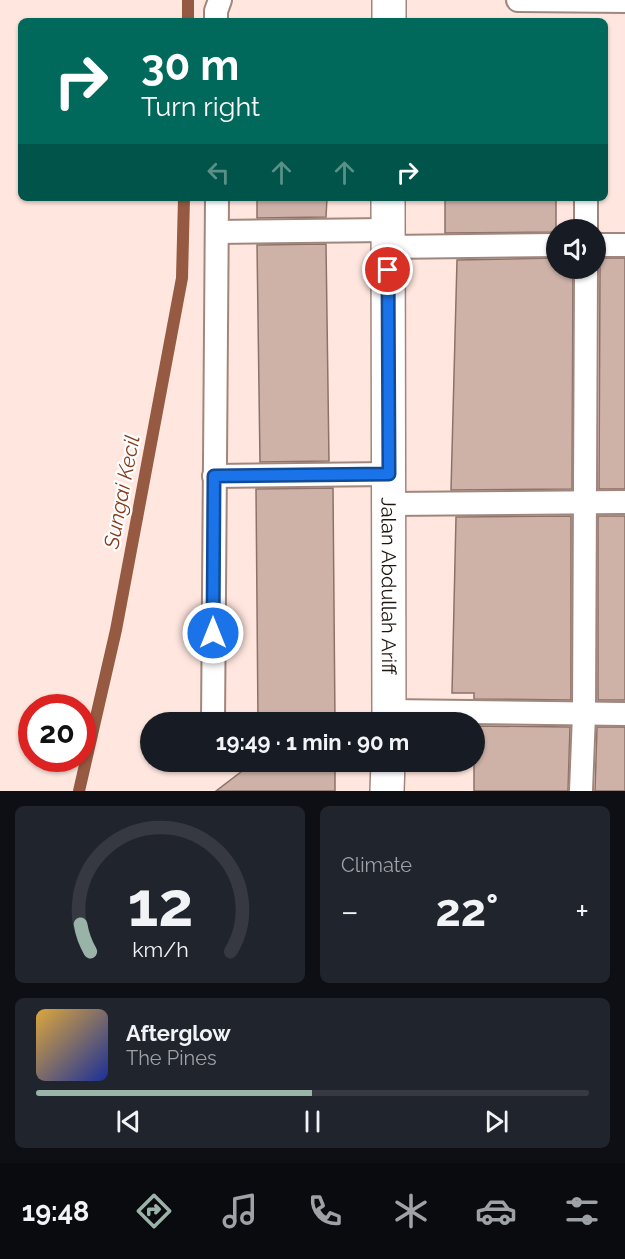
<!DOCTYPE html>
<html lang="en">
<head>
<meta charset="utf-8">
<style>
  body { margin:0; font-family:Raleway,sans-serif; background:#20242c; color:#f1f3f6; height:100vh; display:flex; flex-direction:column; font-size:22px; white-space:nowrap }
  * { box-sizing:border-box; margin:0 }
  p { font-size:20px; color:#9ea1a6 }
  .icon { flex:none; width:33px; height:33px; fill:none; stroke:currentColor; stroke-width:2; stroke-linecap:round; stroke-linejoin:round }
  .map { position:relative; height:791px; overflow:hidden }
  .side { display:flex; flex-direction:column; gap:15px; padding:15px; background:#0d0f14; flex:1 }
  .side>* { flex:none }
  .guide { position:absolute; left:18px; top:18px; width:590px; height:183px; border-radius:9px; box-shadow:0 2px 4px #0004; background:#00695c; color:#fff; overflow:hidden }
  .tools { position:absolute; left:546px; top:219px; display:grid; gap:12px }
  .tools a { display:grid; place-items:center; width:60px; height:60px; border-radius:50%; background:#171b24; box-shadow:0 2px 4px #0004; font-size:30px }
  .speed { position:absolute; left:18px; top:694px; display:flex; gap:12px; font-size:30px; font-weight:700; text-align:center }
  .speed>* { display:grid; place-content:center; width:78px; height:78px; border-radius:50%; background:#171b24; box-shadow:0 2px 4px #0004; line-height:1 }
  .speed .limit { border:9px solid #d22; background:#fff; color:#111 }
  .pin { position:absolute; display:grid; place-items:center; width:51px; height:51px; color:#fff; margin:-26px; border:3px solid #fff; border-radius:50%; box-shadow:0 2px 6px #0007 }
  .me { position:absolute; width:66px; margin:-33px; rotate:0deg; stroke-linejoin:round; filter:drop-shadow(0 0 4px #0008) }
  .turn { display:flex; align-items:center; gap:21px; height:126px; padding:0 24px; font-size:27px }
  .turn .icon { width:78px; height:78px; stroke-width:2.5 }
  .turn b { display:block; font-size:42px; line-height:51px }
  .lanes { display:flex; align-items:center; height:57px; padding:0 24px; background:#0003; justify-content:center; gap:30px; direction:ltr }
  .lanes .off { opacity:.35 }
  .big { font-size:45px; font-weight:700; line-height:1.1 }
  .side .tile { flex:1; display:flex; flex-direction:column; justify-content:center; gap:9px; min-width:0; padding:0 21px; border-radius:9px; background:#20242c }
  .side .dial { align-items:center; gap:0 }
  .dial svg { height:156px; overflow:visible; fill:none; stroke:#363941; stroke-width:7; stroke-linecap:round; text-anchor:middle }
  .dial text { fill:#f1f3f6; stroke:none }
  .song { display:flex; align-items:center; gap:18px }
  .cover { width:72px; height:72px; border-radius:9px; background:linear-gradient(135deg,hsl(40 70% 55%),hsl(230 70% 35%)) }
  .played { height:6px; border-radius:3px; background:linear-gradient(90deg,#9ab3a9 50%,#363941 50%) }
  .keys { display:flex; justify-content:space-around; direction:ltr }
  .heat { display:flex; justify-content:space-between; align-items:center; font-size:33px; direction:ltr }
  .side .tiles { flex:1; display:grid; gap:15px; grid-template-columns:1fr 1fr }
  .tile:last-child { grid-column:span 2 }
  .trip { position:absolute; left:140px; top:712px; width:345px; height:60px; border-radius:30px; background:#171b24; box-shadow:0 2px 4px #0004; font-weight:700; line-height:60px; text-align:center }
  .menu { display:flex; height:96px; justify-content:space-around; align-items:center; background:#090b0e; color:#9ea1a6 }
  .menu .icon { width:42px; height:42px }
  .menu .selected { color:#9ab3a9 }
  .menu b { font-size:27px; color:#f1f3f6 }
  .map>svg:first-child { display:block }
  .lines { fill:none; stroke-linecap:round; stroke-linejoin:round }
  .stream { stroke:#965942; stroke-width:12 }
  .building { fill:#ceb2a8; stroke:#8c7269; stroke-width:1.5 }
  .lane-casing { stroke:#a1867d; stroke-width:26 }
  .street-casing { stroke:#a1867d; stroke-width:36 }
  .lane { stroke:#fff; stroke-width:22 }
  .street { stroke:#fff; stroke-width:33 }
  .route-casing { stroke:#114b97; stroke-width:15 }
  .route { stroke:#1a73e8; stroke-width:10 }
  .labels { text-anchor:middle; stroke-width:4.5; stroke-linejoin:round; paint-order:stroke }
  .street-label { font-size:20px; fill:#1e1410; stroke:#fff }
  .water-label { font-size:21px; font-style:italic; fill:#873a1b; stroke:#fff }
</style>
</head>
<body>
<div class="map">
<svg width="625" height="791" viewBox="0 0 625 791">
  <rect width="100%" height="100%" fill="#ffe7df"/>
  <g class="lines">
    <g class="stream">
      <path d="M188 21V0"/>
      <path d="M79 791 116 630 182 278 184 198"/>
    </g>
  </g>
  <g class="building">
    <path d="M257 198H327L326 217 257 218Z"/>
    <path d="M445 198H556V232L445 233Z"/>
    <path d="M326 244 329 461 260 462 257 245Z"/>
    <path d="M556 258V268H573L572 489 451 490 457 260Z"/>
    <path d="M596 258H625V489H599L600 268Z"/>
    <path d="M333 488 335 723H258L256 489Z"/>
    <path d="M571 516V700L474 699V693H452L456 517Z"/>
    <rect x="598" y="516" width="27" height="184"/>
    <path d="M474 726 570 727 568 791H474Z"/>
    <path d="M597 727H625V791H595Z"/>
    <path d="M254 762H335V791H216Z"/>
  </g>
  <g class="lines">
    <defs>
      <g id="lane">
        <path d="M518 0 625 1"/>
        <path d="M216 21V11L220 0"/>
        <path d="M586 230V198"/>
        <path d="M217 232 388 230"/>
        <path d="M596 245H625"/>
        <path d="M388 247 556 245"/>
        <path d="M214 476 389 474"/>
        <path d="M389 504 625 502"/>
        <path d="M389 711 625 714"/>
        <path d="M213 723 217 198"/>
        <path d="M581 791 584 714 586 268"/>
      </g>
      <g id="street">
        <path d="M389 21V0"/>
        <path id="s1" d="M388 198 389 723"/>
        <path d="M387 791 388 762"/>
      </g>
    </defs>
    <use href="#lane" class="lane-casing"/>
    <use href="#street" class="street-casing"/>
    <use href="#lane" class="lane"/>
    <use href="#street" class="street"/>
  </g>
  <g class="lines">
    <defs>
      <path id="route" d="M213 633 214 476 389 474 388 270"/>
    </defs>
    <use href="#route" class="route-casing"/>
    <use href="#route" class="route"/>
  </g>
  <g class="labels">
    <g class="street-label">
      <text dy="7" stroke="none"><textPath href="#s1" startOffset="388">Jalan Abdullah Ariff</textPath></text>
    </g>
    <g class="water-label">
      <text transform="translate(122 492) rotate(-79)" y="7">Sungai Kecil</text>
    </g>
  </g>
</svg>
<div class="tools">
<a><svg class="icon" aria-label="sound" viewBox="0 0 24 24"><path d="M4 9h4l5-4v14l-5-4H4zM17 9q2 3 0 6"/></svg></a>
</div>
<div class="speed"><div class="limit">20</div></div>
<div class="pin" style="left:388px;top:270px;background:#d93025"><svg class="icon" aria-label="arrive" viewBox="0 0 24 24"><path d="M6 21V4h12l-3 4 3 4H6"/></svg></div>
<svg class="me" style="left:213px;top:633px" viewBox="-20 -20 40 40"><circle r="17" fill="#1a73e8" stroke="#fff" stroke-width="3"/><path d="M0-11L8 9 0 5-8 9z" fill="#fff"/></svg>
<div class="trip">19:49 · 1 min · 90 m</div>
<div class="guide">
<div class="turn"><svg class="icon" aria-label="right" viewBox="0 0 24 24"><path d="M7 20v-9h11M14 6l5 5-5 5"/></svg><div><b>30 m</b>Turn right</div></div>
<div class="lanes"><svg class="icon off" aria-label="left" viewBox="0 0 24 24"><path d="M17 20v-9H6M10 6l-5 5 5 5"/></svg><svg class="icon off" aria-label="ahead" viewBox="0 0 24 24"><path d="M12 20V5M6 11l6-6 6 6"/></svg><svg class="icon off" aria-label="ahead" viewBox="0 0 24 24"><path d="M12 20V5M6 11l6-6 6 6"/></svg><svg class="icon" aria-label="right" viewBox="0 0 24 24"><path d="M7 20v-9h11M14 6l5 5-5 5"/></svg></div>
</div>
</div>
<section class="side">
<div class="tiles">
<div class="tile dial"><svg viewBox="0 0 100 80">
<path d="M14 69A42 42 0 1 1 86 69"/>
<path d="M14 69A42 42 0 0 1 9 55" stroke="#9ab3a9"/>
<text x="50" y="56" font-size="32" font-weight="700">12</text>
<text x="50" y="72" font-size="11">km/h</text>
</svg></div>
<div class="tile"><p>Climate</p>
<div class="heat"><a>−</a><b class="big">22°</b><a>+</a></div>
</div>
<div class="tile">
<div class="song"><i class="cover"></i><div><b>Afterglow</b><p>The Pines</p></div></div>
<div class="played"></div>
<div class="keys"><svg class="icon" aria-label="previous" viewBox="0 0 24 24"><path d="M18 5L8 12l10 7zM5 5v14"/></svg><svg class="icon" aria-label="pause" viewBox="0 0 24 24"><path d="M8 5v14M16 5v14"/></svg><svg class="icon" aria-label="next" viewBox="0 0 24 24"><path d="M6 5l10 7-10 7zM19 5v14"/></svg></div>
</div>
</div>
</section>
<nav class="menu">
<b>19:48</b>
<svg class="icon selected" aria-label="directions" viewBox="0 0 24 24"><path d="M12 3l9 9-9 9-9-9zM9 14v-3h6M13 9l2 2-2 2"/></svg>
<svg class="icon" aria-label="music" viewBox="0 0 24 24"><path d="M9 18V5l10-2v13"/><circle cx="6" cy="18" r="3"/><circle cx="16" cy="16" r="3"/></svg>
<svg class="icon" aria-label="phone" viewBox="0 0 24 24"><path d="M5 4h4l2 5-3 2q2 4 5 5l2-3 5 2v4C11 20 4 13 5 4z"/></svg>
<svg class="icon" aria-label="climate" viewBox="0 0 24 24"><path d="M12 3v18M4 7l16 10M4 17L20 7"/></svg>
<svg class="icon" aria-label="car" viewBox="0 0 24 24"><path d="M5 17H2v-5l4-1 3-4h7l3 4 3 1v5h-3M9 17h6M6 11h13"/><circle cx="7" cy="17" r="2"/><circle cx="17" cy="17" r="2"/></svg>
<svg class="icon" aria-label="filters" viewBox="0 0 24 24"><path d="M4 7h16M4 17h16"/><circle cx="9" cy="7" r="2"/><circle cx="15" cy="17" r="2"/></svg>
</nav>
</body>
</html>
